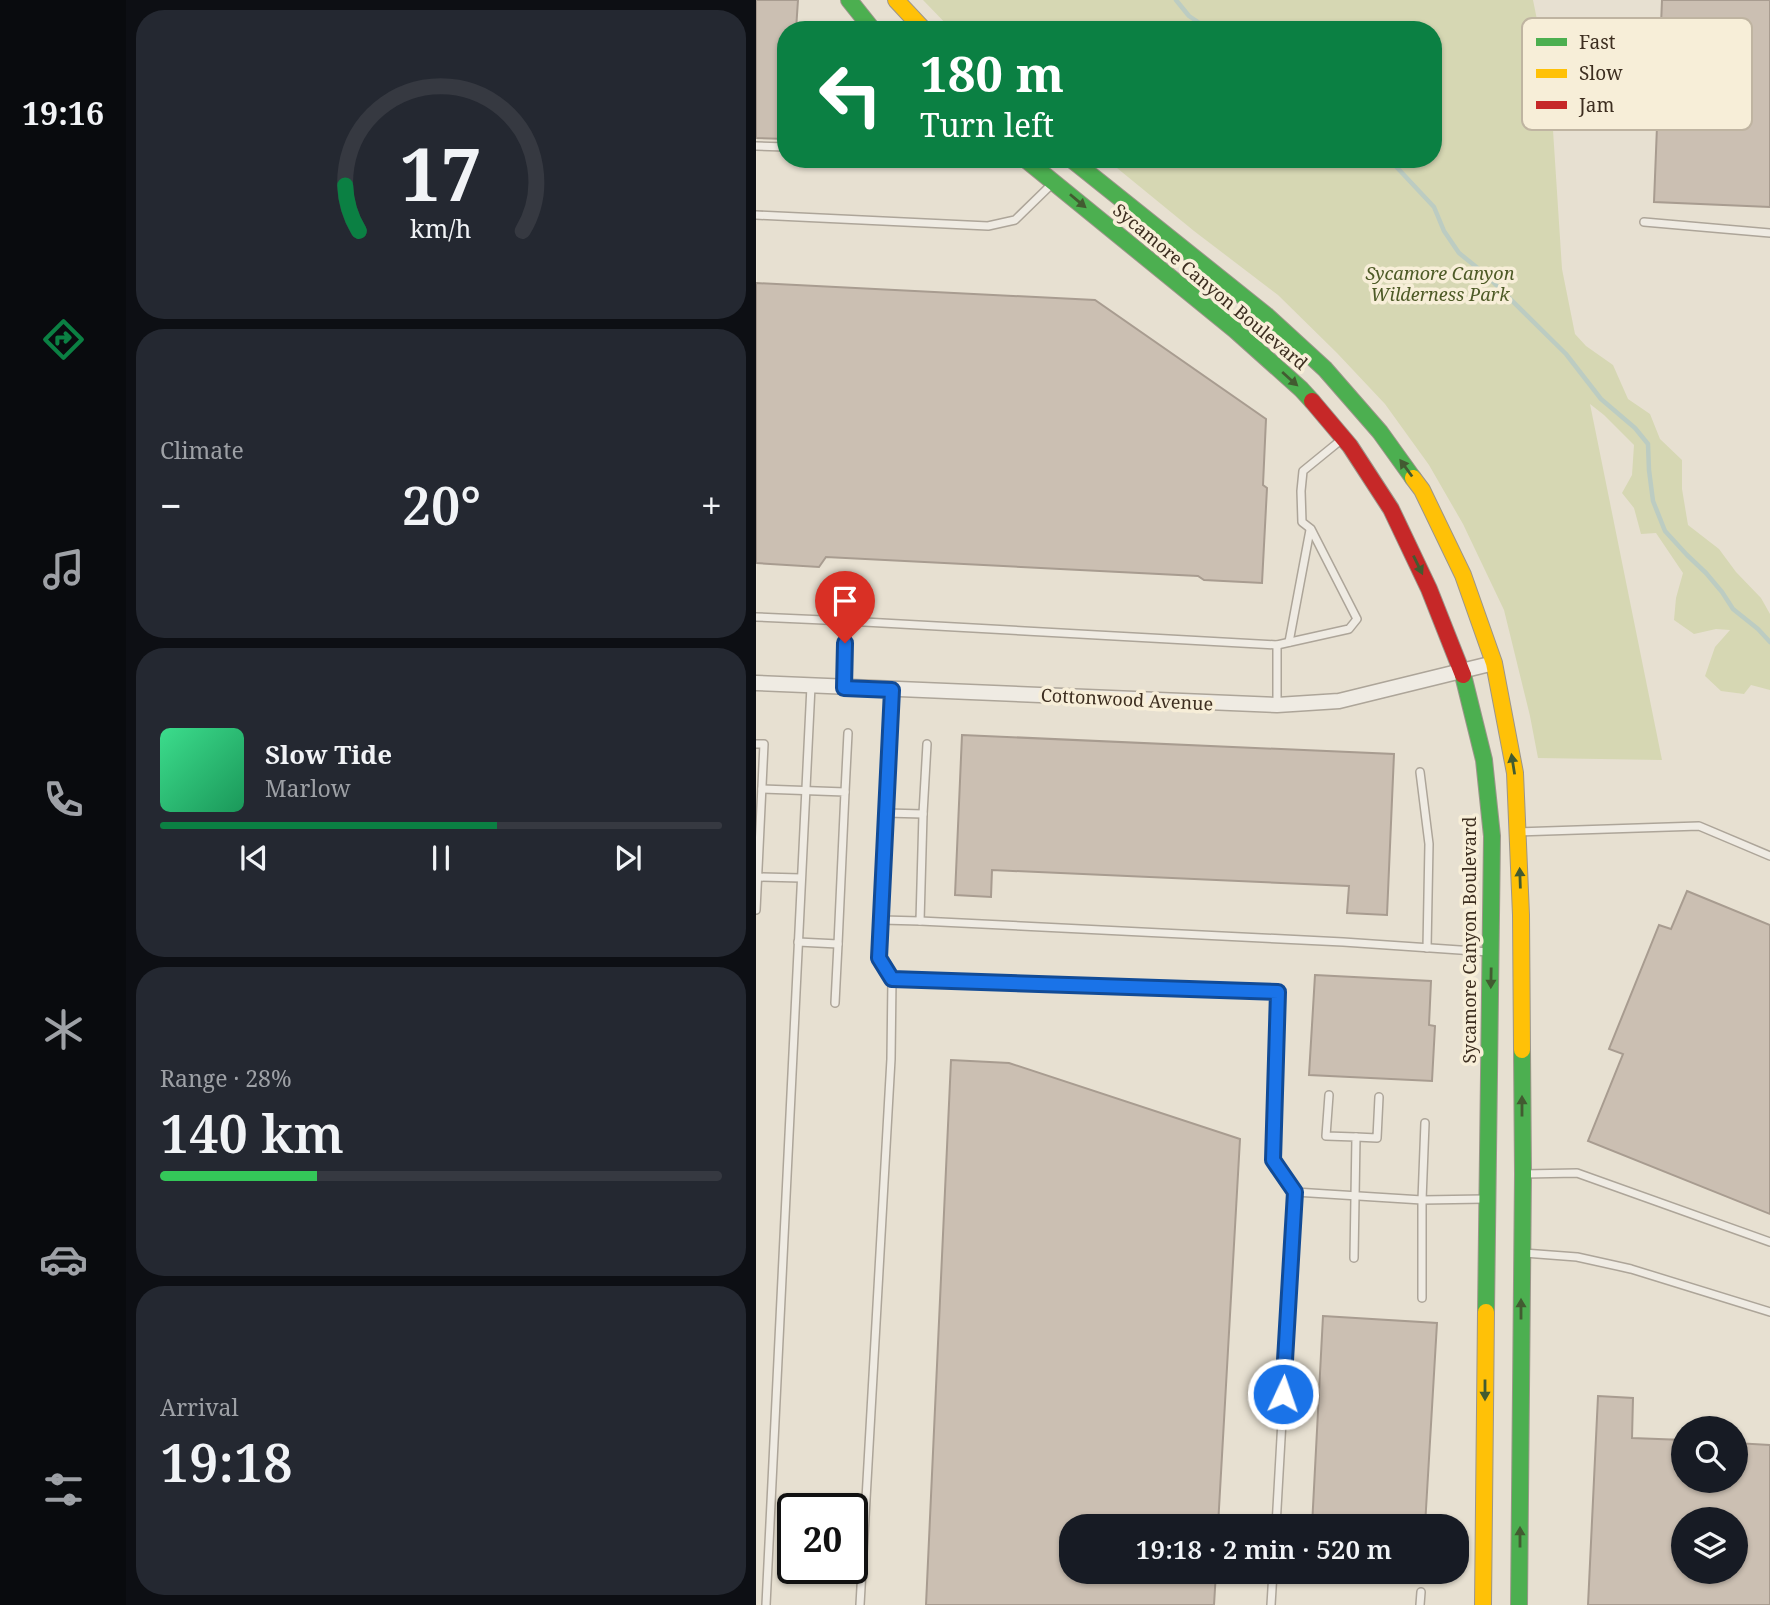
<!DOCTYPE html>
<html lang="en">
<head>
<meta charset="utf-8">
<style>
  body { margin:0; font-family:"Noto Serif",serif; background:#242831; color:#f1f3f6; height:100vh; display:flex; flex-direction:column; font-size:26px; white-space:nowrap }
  * { box-sizing:border-box; margin:0 }
  p { font-size:23px; color:#9ea1a6 }
  .icon { flex:none; width:38px; height:38px; fill:none; stroke:currentColor; stroke-width:2; stroke-linecap:round; stroke-linejoin:round }
  .map { position:relative; flex:1; overflow:hidden }
  .side { display:flex; flex-direction:column; gap:10px; padding:10px; background:#0d0f14; width:630px }
  .side>* { flex:none }
  .guide { position:absolute; left:21px; top:21px; width:665px; height:147px; border-radius:28px; box-shadow:0 2px 5px #0004; background:#0b8043; color:#fff; overflow:hidden }
  .tools { position:absolute; left:915px; top:1416px; display:grid; gap:14px }
  .tools a { display:grid; place-items:center; width:77px; height:77px; border-radius:50%; background:#171b24; box-shadow:0 2px 5px #0004; font-size:35px }
  .speed { position:absolute; left:21px; top:1493px; display:flex; gap:14px; font-size:35px; font-weight:700; text-align:center }
  .speed>* { display:grid; place-content:center; width:91px; height:91px; border-radius:50%; background:#171b24; box-shadow:0 2px 5px #0004; line-height:1 }
  .speed .limit { border:4px solid #111; border-radius:10px; background:#fff; color:#111 }
  .pin { position:absolute; display:grid; place-items:center; width:60px; height:60px; color:#fff; margin:-72px -30px; border-radius:50% 50% 50% 0; rotate:-45deg; box-shadow:0 0 7px #0007 }
  .pin .icon { rotate:45deg }
  .me { position:absolute; width:77px; margin:-38px; rotate:3deg; stroke-linejoin:round; filter:drop-shadow(0 0 5px #0008) }
  .turn { display:flex; align-items:center; gap:24px; height:147px; padding:0 28px; font-size:32px }
  .turn .icon { width:91px; height:91px; stroke-width:2.5 }
  .turn b { display:block; font-size:49px; line-height:60px }
  .big { font-size:52px; font-weight:600; line-height:1.1 }
  .side .widget { flex:1; display:flex; flex-direction:column; justify-content:center; gap:10px; min-width:0; padding:0 24px; border-radius:28px; background:#242831 }
  .side .dial { align-items:center; gap:0 }
  .dial svg { height:182px; overflow:visible; fill:none; stroke:#363941; stroke-width:7; stroke-linecap:round; text-anchor:middle }
  .dial text { fill:#f1f3f6; stroke:none }
  .song { display:flex; align-items:center; gap:21px }
  .cover { width:84px; height:84px; border-radius:10px; background:linear-gradient(135deg,hsl(150 70% 55%),hsl(150 70% 35%)) }
  .played { height:7px; border-radius:4px; background:linear-gradient(90deg,#0b8043 60%,#363941 60%) }
  .keys { display:flex; justify-content:space-around; direction:ltr }
  .heat { display:flex; justify-content:space-between; align-items:center; font-size:38px; direction:ltr }
  .charge { height:10px; border-radius:5px; background:linear-gradient(90deg,#34c759 28%,#363941 0) }
  .trip { position:absolute; left:303px; top:1514px; width:410px; height:70px; border-radius:28px; background:#171b24; box-shadow:0 2px 5px #0004; font-weight:600; line-height:70px; text-align:center }
  main { display:flex; flex:1; min-height:0 }
  .tabs { display:flex; flex-direction:column; width:126px; justify-content:space-around; align-items:center; background:#090b0e; color:#9ea1a6 }
  .tabs .icon { width:49px; height:49px }
  .tabs .selected { color:#0b8043 }
  .tabs b { font-size:32px; color:#f1f3f6 }
  .map>svg:first-child { display:block }
  .green { fill:#d6d7b3 }
  .lines { fill:none; stroke-linecap:round; stroke-linejoin:round }
  .stream { stroke:#bcccc2; stroke-width:4.5 }
  .building { fill:#cbbfb2; stroke:#a89c90; stroke-width:2; fill-rule:evenodd }
  .lane-casing { stroke:#ada599; stroke-width:10 }
  .street-casing { stroke:#ada599; stroke-width:17 }
  .fast-casing { stroke:#9c958a; stroke-width:18 }
  .slow-casing { stroke:#9c958a; stroke-width:18 }
  .jam-casing { stroke:#9c958a; stroke-width:18 }
  .lane { stroke:#efebe3; stroke-width:7 }
  .street { stroke:#efebe3; stroke-width:14 }
  .fast { stroke:#4caf50; stroke-width:16 }
  .slow { stroke:#ffc107; stroke-width:16 }
  .jam { stroke:#c62828; stroke-width:16 }
  .oneway { fill:#425b31 }
  .route-casing { stroke:#114b97; stroke-width:18 }
  .route { stroke:#1a73e8; stroke-width:12 }
  .labels { text-anchor:middle; stroke-width:7; stroke-linejoin:round; paint-order:stroke }
  .park-label { font-size:18px; font-style:italic; fill:#4d5a26; stroke:#f7eed8 }
  .street-label { font-size:18px; fill:#3d2e20; stroke:#f7eed8 }
  .key { fill:#f7eed8; stroke:#bfb4a1; stroke-width:2 }
  .key-label { font-size:19px; fill:#3d2e20 }
</style>
</head>
<body>
<main>
<nav class="tabs">
<b>19:16</b>
<svg class="icon selected" aria-label="directions" viewBox="0 0 24 24"><path d="M12 3l9 9-9 9-9-9zM9 14v-3h6M13 9l2 2-2 2"/></svg>
<svg class="icon" aria-label="music" viewBox="0 0 24 24"><path d="M9 18V5l10-2v13"/><circle cx="6" cy="18" r="3"/><circle cx="16" cy="16" r="3"/></svg>
<svg class="icon" aria-label="phone" viewBox="0 0 24 24"><path d="M5 4h4l2 5-3 2q2 4 5 5l2-3 5 2v4C11 20 4 13 5 4z"/></svg>
<svg class="icon" aria-label="climate" viewBox="0 0 24 24"><path d="M12 3v18M4 7l16 10M4 17L20 7"/></svg>
<svg class="icon" aria-label="car" viewBox="0 0 24 24"><path d="M5 17H2v-5l4-1 3-4h7l3 4 3 1v5h-3M9 17h6M6 11h13"/><circle cx="7" cy="17" r="2"/><circle cx="17" cy="17" r="2"/></svg>
<svg class="icon" aria-label="filters" viewBox="0 0 24 24"><path d="M4 7h16M4 17h16"/><circle cx="9" cy="7" r="2"/><circle cx="15" cy="17" r="2"/></svg>
</nav>
<section class="side">
<div class="widget dial"><svg viewBox="0 0 100 80">
<path d="M14 69A42 42 0 1 1 86 69"/>
<path d="M14 69A42 42 0 0 1 8 49" stroke="#0b8043"/>
<text x="50" y="56" font-size="32" font-weight="700">17</text>
<text x="50" y="72" font-size="11">km/h</text>
</svg></div>
<div class="widget"><p>Climate</p>
<div class="heat"><a>−</a><b class="big">20°</b><a>+</a></div>
</div>
<div class="widget">
<div class="song"><i class="cover"></i><div><b>Slow Tide</b><p>Marlow</p></div></div>
<div class="played"></div>
<div class="keys"><svg class="icon" aria-label="previous" viewBox="0 0 24 24"><path d="M18 5L8 12l10 7zM5 5v14"/></svg><svg class="icon" aria-label="pause" viewBox="0 0 24 24"><path d="M8 5v14M16 5v14"/></svg><svg class="icon" aria-label="next" viewBox="0 0 24 24"><path d="M6 5l10 7-10 7zM19 5v14"/></svg></div>
</div>
<div class="widget"><p>Range · 28%</p><b class="big">140 km</b><div class="charge"></div></div>
<div class="widget"><p>Arrival</p><b class="big">19:18</b></div>
</section>
<div class="map">
<svg width="1014" height="1605" viewBox="0 0 1014 1605">
  <rect width="100%" height="100%" fill="#e7e0d1"/>
  <path class="green" d="M167 0H777L794 84 806 269 819 334 830 346 857 365 872 399 894 414 904 439 926 460V489L932 525 963 549 980 572 1005 598 1014 614V690L995 685 988 694 965 691 949 676 959 647 974 630 960 629 938 634 918 620 920 598 927 573 900 533 885 534 878 508 866 493 876 475 878 445 848 415 834 404 906 760 782 758 774 716 748 610 707 524 673 465 629 404 581 353 522 295 438 231 350 159H677V30H196Z"/>
  <g class="lines">
    <g class="stream">
      <path d="M420 0 433 16 454 30"/>
      <path d="M633 159 678 207 688 231 703 253 729 274 810 354 845 399 879 428 892 444 893 470 897 501 909 531 931 555 950 573 966 592 977 609 1002 629 1014 642"/>
    </g>
  </g>
  <g class="building">
    <path d="M0 0H42L40 30H30V139L0 138Z"/>
    <path d="M906 0H1014V207L898 202Z"/>
    <path d="M0 283 339 300 510 419 507 485 511 488 506 583 448 580 442 576 70 557 63 567 0 563Z"/>
    <path d="M206 735 638 754 631 915 591 913 593 886 236 870 235 897 199 895Z"/>
    <path d="M931 891 1014 925V1214L832 1141 867 1054 853 1049 903 925 915 929Z"/>
    <path d="M559 975 675 981 673 1025 679 1026 676 1081 553 1075Z"/>
    <path d="M195 1060 253 1063 484 1139 462 1526H315V1572H460L458 1605H170Z"/>
    <path d="M567 1316 681 1323 669 1526H556Z"/>
    <path d="M842 1396 877 1398 876 1438 928 1440V1480H980V1443L1014 1445V1605H832ZM928 1519H980V1572H928Z"/>
  </g>
  <g class="lines">
    <defs>
      <g id="lane">
        <path d="M0 146 30 147"/>
        <path d="M0 215 232 226 259 220 298 182"/>
        <path d="M888 222 1014 233"/>
        <path d="M0 617 90 621"/>
        <path d="M533 642 554 530"/>
        <path d="M521 645V705"/>
        <path d="M88 687 90 621 521 645 593 629 601 619 555 529 546 522 545 491 547 471 585 440"/>
        <path d="M136 690 126 920 164 921 167 814"/>
        <path d="M0 744H8L0 910"/>
        <path d="M664 772 673 844 671 948"/>
        <path d="M6 789 89 792 82 944 42 942"/>
        <path d="M89 792 92 733"/>
        <path d="M130 813 167 814 171 744"/>
        <path d="M762 832 943 826 1014 856"/>
        <path d="M2 877 45 878"/>
        <path d="M126 920 123 958 136 979 522 992 517 1160 539 1192 666 1200 729 1199"/>
        <path d="M164 921 587 942 733 952"/>
        <path d="M79 1003 82 944"/>
        <path d="M573 1095 570 1136 600 1137 598 1258"/>
        <path d="M600 1137 621 1138 623 1097"/>
        <path d="M768 1174 821 1173 1014 1242"/>
        <path d="M767 1253 821 1257 875 1269 1014 1312"/>
        <path d="M666 1298V1200L669 1123"/>
        <path d="M520 1526 539 1192"/>
        <path d="M10 1605 55 686"/>
        <path d="M104 1605 135 1059 136 979"/>
        <path d="M515 1605 517 1572"/>
        <path d="M664 1605 665 1592"/>
      </g>
      <path id="street" d="M0 683 521 705 583 701 738 663"/>
      <g id="fast">
        <path d="M93 0 117 30"/>
        <path d="M269 159 479 330 545 389 556 401"/>
        <path d="M315 159 510 315 569 369 624 432 657 478"/>
        <path d="M707 675 728 760 736 836 730 1312"/>
        <path d="M763 1605 767 1174 766 1050"/>
      </g>
      <g id="slow">
        <path d="M140 0 168 30"/>
        <path d="M657 478 666 490 707 575 738 663 759 773 765 915 766 1050"/>
        <path d="M727 1605 730 1312"/>
      </g>
      <path id="jam" d="M556 401 594 446 635 509 673 589 707 675"/>
    </defs>
    <use href="#lane" class="lane-casing"/>
    <use href="#street" class="street-casing"/>
    <use href="#fast" class="fast-casing"/>
    <use href="#slow" class="slow-casing"/>
    <use href="#jam" class="jam-casing"/>
    <use href="#lane" class="lane"/>
    <use href="#street" class="street"/>
    <use href="#fast" class="fast"/>
    <use href="#slow" class="slow"/>
    <use href="#jam" class="jam"/>
  </g>
  <defs><path id="oneway-solid" d="M-6-.8H1V-3.2L6.5 0L1 3.2V.8H-6Z" transform="scale(1.75)"/></defs>
  <g class="oneway">
    <use href="#oneway-solid" transform="translate(322 201) rotate(40)"/>
    <use href="#oneway-solid" transform="translate(534 379) rotate(42)"/>
    <use href="#oneway-solid" transform="translate(650 468) rotate(-126)"/>
    <use href="#oneway-solid" transform="translate(662 565) rotate(64)"/>
    <use href="#oneway-solid" transform="translate(757 764) rotate(-99)"/>
    <use href="#oneway-solid" transform="translate(764 878) rotate(-92)"/>
    <use href="#oneway-solid" transform="translate(735 978) rotate(91)"/>
    <use href="#oneway-solid" transform="translate(766 1106) rotate(-90)"/>
    <use href="#oneway-solid" transform="translate(765 1309) rotate(-90)"/>
    <use href="#oneway-solid" transform="translate(729 1390) rotate(90)"/>
    <use href="#oneway-solid" transform="translate(764 1537) rotate(-90)"/>
  </g>
  <g class="lines">
    <defs>
      <path id="route" d="M89 643 88 688 136 690 123 958 136 979 522 992 517 1160 539 1192 527 1394"/>
    </defs>
    <use href="#route" class="route-casing"/>
    <use href="#route" class="route"/>
  </g>
  <g class="labels">
    <g class="park-label">
      <text x="684" y="280">Sycamore Canyon<tspan x="684" dy="21">Wilderness Park</tspan></text>
    </g>
    <g class="street-label">
      <text transform="translate(454 287) rotate(40)" y="6">Sycamore Canyon Boulevard</text>
      <text transform="translate(371 700) rotate(3)" y="6">Cottonwood Avenue</text>
      <text transform="translate(714 940) rotate(-90)" y="6">Sycamore Canyon Boulevard</text>
    </g>
  </g>
  <rect x="766" y="18" width="230" height="112" rx="10" class="key"/>
  <rect x="780" y="38" width="31" height="8" fill="#4caf50"/>
  <rect x="780" y="69" width="31" height="9" fill="#ffc107"/>
  <rect x="780" y="101" width="31" height="8" fill="#c62828"/>
  <g class="key-label">
    <text x="823" y="49">Fast</text>
    <text x="823" y="80">Slow</text>
    <text x="823" y="112">Jam</text>
  </g>
</svg>
<div class="tools">
<a><svg class="icon" aria-label="search" viewBox="0 0 24 24"><circle cx="10" cy="10" r="6"/><path d="M15 15l6 6"/></svg></a>
<a><svg class="icon" aria-label="layers" viewBox="0 0 24 24"><path d="M12 4l9 5-9 5-9-5zM3 14l9 5 9-5"/></svg></a>
</div>
<div class="speed"><div class="limit">20</div></div>
<div class="pin" style="left:89px;top:643px;background:#d93025"><svg class="icon" aria-label="arrive" viewBox="0 0 24 24"><path d="M6 21V4h12l-3 4 3 4H6"/></svg></div>
<svg class="me" style="left:527px;top:1394px" viewBox="-20 -20 40 40"><circle r="17" fill="#1a73e8" stroke="#fff" stroke-width="3"/><path d="M0-11L8 9 0 5-8 9z" fill="#fff"/></svg>
<div class="trip">19:18 · 2 min · 520 m</div>
<div class="guide">
<div class="turn"><svg class="icon" aria-label="left" viewBox="0 0 24 24"><path d="M17 20v-9H6M10 6l-5 5 5 5"/></svg><div><b>180 m</b>Turn left</div></div>
</div>
</div>
</main>
</body>
</html>
